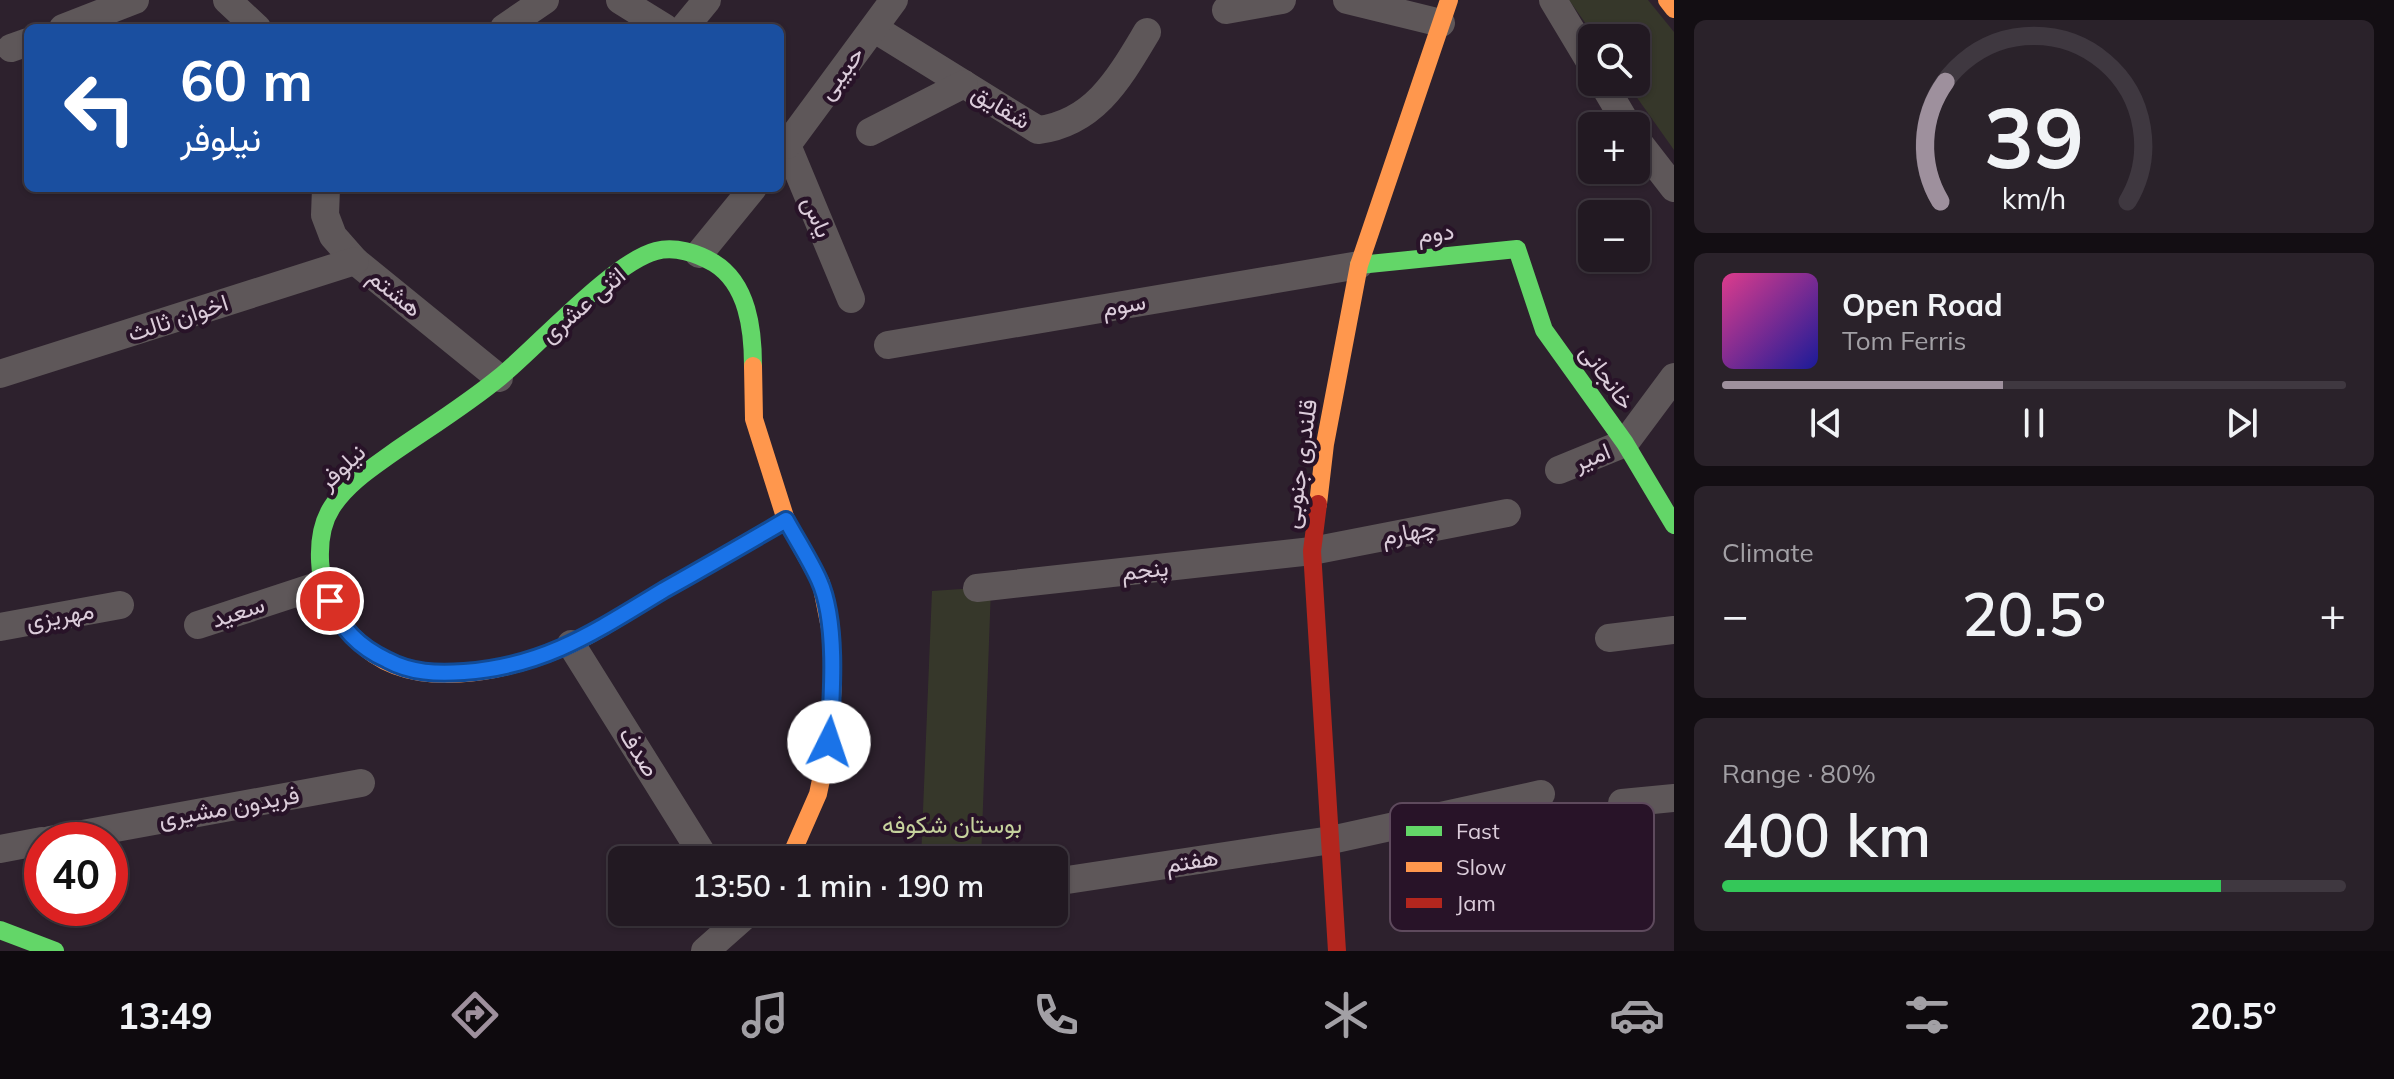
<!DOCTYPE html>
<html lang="en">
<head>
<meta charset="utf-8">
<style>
  body { margin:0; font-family:Mulish,Vazirmatn,sans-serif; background:#2a222a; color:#f1f3f6; height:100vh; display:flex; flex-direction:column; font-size:30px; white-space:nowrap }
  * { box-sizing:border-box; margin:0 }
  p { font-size:26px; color:#a2a0a5 }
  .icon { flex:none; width:44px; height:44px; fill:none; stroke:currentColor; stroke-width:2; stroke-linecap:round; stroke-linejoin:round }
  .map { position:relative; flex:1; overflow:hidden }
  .panel { display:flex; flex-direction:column; gap:20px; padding:20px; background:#130e13; width:720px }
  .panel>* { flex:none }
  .banner { position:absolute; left:24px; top:24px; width:760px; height:168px; border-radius:12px; box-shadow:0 2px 6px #0004,0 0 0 2px #3f3840; background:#1a4fa0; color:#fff; overflow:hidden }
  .fabs { position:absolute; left:1578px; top:24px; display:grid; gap:16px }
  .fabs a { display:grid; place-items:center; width:72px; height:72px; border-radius:12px; background:#221922; box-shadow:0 2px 6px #0004,0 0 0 2px #3f3840; font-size:40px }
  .speed { position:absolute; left:24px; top:822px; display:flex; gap:16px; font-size:40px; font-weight:700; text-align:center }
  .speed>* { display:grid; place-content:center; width:104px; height:104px; border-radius:50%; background:#221922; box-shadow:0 2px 6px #0004,0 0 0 2px #3f3840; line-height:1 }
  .speed .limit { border:12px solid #d22; background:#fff; color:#111 }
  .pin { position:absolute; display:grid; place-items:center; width:68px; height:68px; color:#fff; margin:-34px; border:4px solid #fff; border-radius:50%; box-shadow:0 2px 8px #0007 }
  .me { position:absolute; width:88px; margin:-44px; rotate:4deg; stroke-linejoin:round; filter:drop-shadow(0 0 6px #0008) }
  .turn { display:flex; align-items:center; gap:28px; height:168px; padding:0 24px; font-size:36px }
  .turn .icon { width:104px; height:104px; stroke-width:2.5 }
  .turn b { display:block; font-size:56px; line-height:68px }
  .big { font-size:60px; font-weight:600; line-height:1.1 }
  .panel .tile { flex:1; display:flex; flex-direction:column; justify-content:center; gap:12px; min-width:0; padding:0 28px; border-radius:12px; background:#2a222a }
  .panel .dial { align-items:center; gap:0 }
  .dial svg { height:208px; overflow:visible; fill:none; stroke:#3f3840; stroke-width:7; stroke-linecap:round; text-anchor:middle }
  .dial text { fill:#f1f3f6; stroke:none }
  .song { display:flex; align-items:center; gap:24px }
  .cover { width:96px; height:96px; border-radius:12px; background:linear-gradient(135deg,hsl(330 70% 55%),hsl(240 70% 35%)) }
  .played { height:8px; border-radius:4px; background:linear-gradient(90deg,#9e909d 45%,#3f3840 45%) }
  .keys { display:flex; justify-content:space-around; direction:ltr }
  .heat { display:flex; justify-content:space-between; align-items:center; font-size:44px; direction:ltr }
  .charge { height:12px; border-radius:6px; background:linear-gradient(90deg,#34c759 80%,#3f3840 0) }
  .trip { position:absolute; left:608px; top:846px; width:460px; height:80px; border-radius:12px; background:#221922; box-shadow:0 2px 6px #0004,0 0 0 2px #3f3840; font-weight:600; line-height:80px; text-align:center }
  .menu { display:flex; height:128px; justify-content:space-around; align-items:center; background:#0e0a0e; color:#a2a0a5 }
  .menu .icon { width:56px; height:56px }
  .menu .on { color:#9e909d }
  .menu b { font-size:36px; color:#f1f3f6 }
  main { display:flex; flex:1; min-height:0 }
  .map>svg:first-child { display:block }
  .green { fill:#36372a }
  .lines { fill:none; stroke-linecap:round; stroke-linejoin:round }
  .street { stroke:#5e5759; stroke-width:28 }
  .fast { stroke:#63d668; stroke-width:18 }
  .slow { stroke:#ff974d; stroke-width:18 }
  .jam { stroke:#b3261e; stroke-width:18 }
  .route-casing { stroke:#114b97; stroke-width:20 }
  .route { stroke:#1a73e8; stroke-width:14 }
  .labels { text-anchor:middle; stroke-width:8; stroke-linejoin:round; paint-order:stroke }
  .street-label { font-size:24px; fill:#dbccda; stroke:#281328 }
  .park-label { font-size:24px; fill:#c6d29d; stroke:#281328 }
  .key { fill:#281328; stroke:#5e4a5d; stroke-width:2 }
  .key-label { font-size:22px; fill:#dbccda }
</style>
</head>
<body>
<main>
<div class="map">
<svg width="1674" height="951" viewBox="0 0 1674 951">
  <rect width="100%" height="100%" fill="#2d212d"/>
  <g class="green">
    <path d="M1569 0H1648L1674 32V150L1626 82H1636V38H1596Z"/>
    <path d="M991 587 981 860H921L932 591Z"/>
  </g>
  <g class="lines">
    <g class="street">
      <path d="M227 0 257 28"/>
      <path d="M620 0 665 28"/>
      <path d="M1347 0 1441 23"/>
      <path d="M1553 0 1592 65"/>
      <path d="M1226 10 1282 0"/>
      <path d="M63 28 135 0"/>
      <path d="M504 28 545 0"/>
      <path d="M684 28 707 0"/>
      <path d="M875 29 1038 130C1095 123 1120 77 1147 32"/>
      <path d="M11 48 28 42"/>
      <path d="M1602 82 1628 126"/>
      <path d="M870 132 964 84"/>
      <path d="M780 138 787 145 851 299"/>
      <path d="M1636 139 1674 188"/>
      <path d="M787 145 894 0"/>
      <path d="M326 188 325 215 333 236 355 261 499 378"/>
      <path d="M699 254 753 188"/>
      <path d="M888 345 1359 265"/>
      <path d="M0 374 355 261"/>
      <path d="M1559 470 1625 443 1674 377"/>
      <path d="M977 588 1312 551 1507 513"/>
      <path d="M198 625 323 584"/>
      <path d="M0 627 120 605"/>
      <path d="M1609 638 1674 630"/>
      <path d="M571 644 706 860"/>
      <path d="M1622 803 1674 798"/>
      <path d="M50 840 361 783"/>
      <path d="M0 849 42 841"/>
      <path d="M1054 882 1331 840 1541 794"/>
      <path d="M705 951 749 912"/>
    </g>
    <g class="fast">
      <path d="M1359 265 1517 249 1544 330 1625 443 1674 525"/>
      <path d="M357 640C350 633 341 626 336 618 318 588 313 536 332 507 347 484 370 469 391 454 427 429 466 405 500 377 538 346 613 262 656 251 675 246 697 253 714 263 748 284 753 330 753 366"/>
      <path d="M0 930 55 951"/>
    </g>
    <g class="slow">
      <path d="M1667 0 1674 9"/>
      <path d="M753 366 754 419 786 520 821 583 831 633 833 683 829 742 818 794 789 860"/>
      <path d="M1318 504 1325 444 1359 265 1449 0"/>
      <path d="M357 640C410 696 507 672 569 645 602 630 633 608 664 590 705 567 745 543 786 520"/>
    </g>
    <path class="jam" d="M1318 504 1312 551 1337 951"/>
  </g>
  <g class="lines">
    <defs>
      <path id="route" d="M330 601C340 628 361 648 387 660 411 673 437 674 464 672 546 666 596 631 664 590 705 567 745 544 786 520 797 540 810 560 819 580 838 622 832 697 829 742"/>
    </defs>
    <use href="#route" class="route-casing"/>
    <use href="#route" class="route"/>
  </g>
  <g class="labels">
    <g class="street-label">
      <text transform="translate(841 73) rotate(-53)" y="8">حبیبی</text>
      <text transform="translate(1001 107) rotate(31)" y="8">شقایق</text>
      <text transform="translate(817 217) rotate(67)" y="8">یاس</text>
      <text transform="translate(1436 233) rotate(-6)" y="8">دوم</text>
      <text transform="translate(395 293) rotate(39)" y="8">هشتم</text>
      <text transform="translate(583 305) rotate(-40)" y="8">اثنی عشری</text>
      <text transform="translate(1124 305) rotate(-10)" y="8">سوم</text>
      <text transform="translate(178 318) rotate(-18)" y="8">اخوان ثالث</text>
      <text transform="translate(1607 377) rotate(54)" y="8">خانجانی</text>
      <text transform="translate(1592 457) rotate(-22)" y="8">امیر</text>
      <text transform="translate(1300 464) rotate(-82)" y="8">قلندری جنوبی</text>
      <text transform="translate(342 467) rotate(-43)" y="8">نیلوفر</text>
      <text transform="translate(1409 532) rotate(-11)" y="8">چهارم</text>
      <text transform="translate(1145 570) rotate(-6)" y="8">پنجم</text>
      <text transform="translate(238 612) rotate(-18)" y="8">سعید</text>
      <text transform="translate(60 616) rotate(-10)" y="8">مهریزی</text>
      <text transform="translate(639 752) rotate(58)" y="8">صدف</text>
      <text transform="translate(229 807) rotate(-10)" y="8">فریدون مشیری</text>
      <text transform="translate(1192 861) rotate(-9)" y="8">هفتم</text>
    </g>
    <g class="park-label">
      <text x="952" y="833">بوستان شکوفه</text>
    </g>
  </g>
  <rect x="1390" y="803" width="264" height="128" rx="12" class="key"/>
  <rect x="1406" y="826" width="36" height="10" fill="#63d668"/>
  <rect x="1406" y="862" width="36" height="10" fill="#ff974d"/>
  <rect x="1406" y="898" width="36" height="10" fill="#b3261e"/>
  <g class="key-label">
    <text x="1456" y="839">Fast</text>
    <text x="1456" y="875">Slow</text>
    <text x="1456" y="911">Jam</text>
  </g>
</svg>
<div class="fabs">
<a><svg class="icon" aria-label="search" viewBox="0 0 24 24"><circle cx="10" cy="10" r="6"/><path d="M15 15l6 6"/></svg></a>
<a>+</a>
<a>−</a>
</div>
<div class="speed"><div class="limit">40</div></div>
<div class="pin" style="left:330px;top:601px;background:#d93025"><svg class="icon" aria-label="arrive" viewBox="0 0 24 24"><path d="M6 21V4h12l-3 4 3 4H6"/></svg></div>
<svg class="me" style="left:829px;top:742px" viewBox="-20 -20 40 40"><circle r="19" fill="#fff"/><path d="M0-13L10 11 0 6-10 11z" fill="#1a73e8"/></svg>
<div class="trip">13:50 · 1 min · 190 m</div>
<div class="banner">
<div class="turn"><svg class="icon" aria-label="left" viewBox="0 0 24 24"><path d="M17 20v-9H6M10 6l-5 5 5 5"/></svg><div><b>60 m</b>نیلوفر</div></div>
</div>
</div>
<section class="panel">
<div class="tile dial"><svg viewBox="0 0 100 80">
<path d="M14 69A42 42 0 1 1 86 69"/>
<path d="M14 69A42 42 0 0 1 16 23" stroke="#9e909d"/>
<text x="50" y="56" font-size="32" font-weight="700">39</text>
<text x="50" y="72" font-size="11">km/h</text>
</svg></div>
<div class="tile">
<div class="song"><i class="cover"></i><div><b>Open Road</b><p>Tom Ferris</p></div></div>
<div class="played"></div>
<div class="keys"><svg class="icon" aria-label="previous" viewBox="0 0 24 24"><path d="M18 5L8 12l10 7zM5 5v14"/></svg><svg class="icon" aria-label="pause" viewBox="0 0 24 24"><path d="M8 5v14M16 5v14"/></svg><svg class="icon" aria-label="next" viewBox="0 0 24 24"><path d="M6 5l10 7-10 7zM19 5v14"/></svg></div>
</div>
<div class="tile"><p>Climate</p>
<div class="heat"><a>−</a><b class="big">20.5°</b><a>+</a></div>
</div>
<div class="tile"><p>Range · 80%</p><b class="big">400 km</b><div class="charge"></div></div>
</section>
</main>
<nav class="menu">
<b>13:49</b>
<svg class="icon on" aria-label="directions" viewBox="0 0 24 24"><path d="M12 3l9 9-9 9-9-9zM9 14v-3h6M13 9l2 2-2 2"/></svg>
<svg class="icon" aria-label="music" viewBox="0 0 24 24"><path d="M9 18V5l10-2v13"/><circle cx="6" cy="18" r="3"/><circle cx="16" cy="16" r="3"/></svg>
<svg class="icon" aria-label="phone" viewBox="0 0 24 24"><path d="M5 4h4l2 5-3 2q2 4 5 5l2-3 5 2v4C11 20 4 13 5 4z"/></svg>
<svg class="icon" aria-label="climate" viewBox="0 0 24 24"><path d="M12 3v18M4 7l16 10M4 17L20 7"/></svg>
<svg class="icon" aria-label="car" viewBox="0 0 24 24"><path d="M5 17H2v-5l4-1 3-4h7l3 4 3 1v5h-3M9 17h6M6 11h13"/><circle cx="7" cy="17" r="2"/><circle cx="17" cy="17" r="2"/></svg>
<svg class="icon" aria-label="filters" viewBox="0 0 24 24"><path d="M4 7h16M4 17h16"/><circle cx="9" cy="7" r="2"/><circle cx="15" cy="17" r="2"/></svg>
<b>20.5°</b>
</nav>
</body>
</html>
